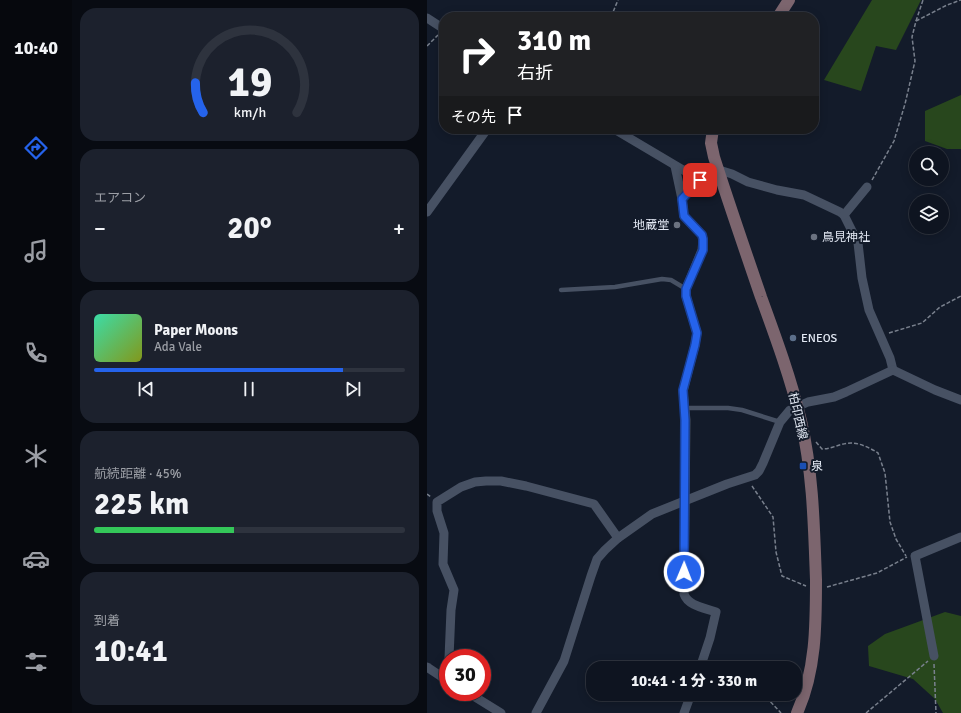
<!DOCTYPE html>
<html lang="ja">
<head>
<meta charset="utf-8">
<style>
  body { margin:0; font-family:Signika,"Noto Sans JP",sans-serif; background:#1c212d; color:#f1f3f6; height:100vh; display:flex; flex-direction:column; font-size:15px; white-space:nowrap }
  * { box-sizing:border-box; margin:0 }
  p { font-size:13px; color:#9b9ea5 }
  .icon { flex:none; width:22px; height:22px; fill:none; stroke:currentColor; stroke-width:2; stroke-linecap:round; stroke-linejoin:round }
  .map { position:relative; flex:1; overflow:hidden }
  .details { display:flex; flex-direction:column; gap:8px; padding:8px; background:#080b12; width:355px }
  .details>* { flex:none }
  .hud { position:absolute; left:12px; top:12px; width:380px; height:122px; border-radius:16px; box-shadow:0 2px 10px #0003,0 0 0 1px #2e333e; background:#202124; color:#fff; overflow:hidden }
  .tools { position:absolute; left:482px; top:146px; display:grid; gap:8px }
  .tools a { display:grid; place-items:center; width:40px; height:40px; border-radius:50%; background:#0e1420; box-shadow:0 2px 10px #0003,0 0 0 1px #2e333e; font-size:20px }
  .speed { position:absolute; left:12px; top:649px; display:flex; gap:8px; font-size:20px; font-weight:700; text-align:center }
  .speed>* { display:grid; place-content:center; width:52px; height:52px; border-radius:50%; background:#0e1420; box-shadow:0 2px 10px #0003,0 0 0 1px #2e333e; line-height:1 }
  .speed .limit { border:6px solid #d22; background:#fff; color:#111 }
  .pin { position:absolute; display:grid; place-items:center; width:34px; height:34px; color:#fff; margin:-17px; border-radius:8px; box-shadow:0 2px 6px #0006 }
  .me { position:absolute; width:44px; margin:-22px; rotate:1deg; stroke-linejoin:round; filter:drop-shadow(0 0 3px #0008) }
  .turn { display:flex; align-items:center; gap:14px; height:84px; padding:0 12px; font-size:18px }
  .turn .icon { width:52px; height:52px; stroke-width:2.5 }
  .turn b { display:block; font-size:28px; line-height:34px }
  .then { display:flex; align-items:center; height:38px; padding:0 12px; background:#0003; gap:8px; font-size:15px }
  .big { font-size:30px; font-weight:800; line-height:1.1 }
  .details .widget { flex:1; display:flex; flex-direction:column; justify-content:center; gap:6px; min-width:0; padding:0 14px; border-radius:16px; background:#1c212d }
  .details .dial { align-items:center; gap:0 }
  .dial svg { height:104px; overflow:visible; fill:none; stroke:#2e333e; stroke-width:7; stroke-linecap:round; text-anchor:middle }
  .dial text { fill:#f1f3f6; stroke:none }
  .song { display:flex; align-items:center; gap:12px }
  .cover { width:48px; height:48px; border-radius:6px; background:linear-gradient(135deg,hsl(160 70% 55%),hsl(70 70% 35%)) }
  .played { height:4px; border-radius:2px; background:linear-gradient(90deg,#2563eb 80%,#2e333e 80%) }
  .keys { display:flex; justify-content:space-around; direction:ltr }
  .heat { display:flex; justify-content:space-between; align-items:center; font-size:22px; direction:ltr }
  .charge { height:6px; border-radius:3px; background:linear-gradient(90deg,#34c759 45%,#2e333e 0) }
  .trip { position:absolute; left:159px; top:661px; width:216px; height:40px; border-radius:16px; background:#0e1420; box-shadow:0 2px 10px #0003,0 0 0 1px #2e333e; font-weight:800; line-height:40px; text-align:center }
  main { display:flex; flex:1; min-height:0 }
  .tab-bar { display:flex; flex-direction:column; width:72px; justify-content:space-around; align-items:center; background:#06080d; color:#9b9ea5 }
  .tab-bar .icon { width:28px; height:28px }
  .tab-bar .selected { color:#2563eb }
  .tab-bar b { font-size:18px; color:#f1f3f6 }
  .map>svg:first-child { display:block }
  .green { fill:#28471d }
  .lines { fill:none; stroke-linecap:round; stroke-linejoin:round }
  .path { stroke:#79808d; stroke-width:1.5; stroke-dasharray:4 2; stroke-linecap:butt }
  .lane { stroke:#475163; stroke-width:4.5 }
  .street { stroke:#475163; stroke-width:9 }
  .secondary { stroke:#7c656e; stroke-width:12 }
  .route-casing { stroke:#184099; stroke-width:10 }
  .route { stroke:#2563eb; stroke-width:7 }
  .worship-dot { fill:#6b7280; stroke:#131b2a; stroke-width:1.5 }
  .service-dot { fill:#5c6f8a; stroke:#131b2a; stroke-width:1.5 }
  .transit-dot { fill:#1a4fb4; stroke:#131b2a; stroke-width:1.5 }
  .labels { text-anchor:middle; stroke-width:4; stroke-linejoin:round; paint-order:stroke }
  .poi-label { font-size:12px; fill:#e3e9f4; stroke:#131b2a; text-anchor:start }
  .street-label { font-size:12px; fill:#e3e9f4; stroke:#131b2a }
</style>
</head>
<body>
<main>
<nav class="tab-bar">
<b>10:40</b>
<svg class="icon selected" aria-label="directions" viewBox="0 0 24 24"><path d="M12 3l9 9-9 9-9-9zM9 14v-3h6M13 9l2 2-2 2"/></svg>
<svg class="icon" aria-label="music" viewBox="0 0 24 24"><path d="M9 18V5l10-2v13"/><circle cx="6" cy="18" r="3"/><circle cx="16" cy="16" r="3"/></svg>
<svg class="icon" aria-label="phone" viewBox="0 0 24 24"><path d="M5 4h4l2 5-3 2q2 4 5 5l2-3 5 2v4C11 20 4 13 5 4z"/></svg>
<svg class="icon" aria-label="climate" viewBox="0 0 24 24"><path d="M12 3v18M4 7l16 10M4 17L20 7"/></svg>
<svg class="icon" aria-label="car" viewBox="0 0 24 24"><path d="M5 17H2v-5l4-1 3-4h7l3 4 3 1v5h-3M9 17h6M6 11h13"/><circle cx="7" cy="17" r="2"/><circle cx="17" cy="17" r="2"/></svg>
<svg class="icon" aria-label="filters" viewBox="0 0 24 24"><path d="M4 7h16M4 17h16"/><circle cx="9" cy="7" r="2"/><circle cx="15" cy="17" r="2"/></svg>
</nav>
<section class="details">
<div class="widget dial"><svg viewBox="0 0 100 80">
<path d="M14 69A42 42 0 1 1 86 69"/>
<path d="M14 69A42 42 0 0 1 8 46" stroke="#2563eb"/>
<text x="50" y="56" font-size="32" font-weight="700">19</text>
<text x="50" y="72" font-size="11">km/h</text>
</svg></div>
<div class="widget"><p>エアコン</p>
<div class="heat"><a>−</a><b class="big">20°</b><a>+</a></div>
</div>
<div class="widget">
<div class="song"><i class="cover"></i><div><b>Paper Moons</b><p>Ada Vale</p></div></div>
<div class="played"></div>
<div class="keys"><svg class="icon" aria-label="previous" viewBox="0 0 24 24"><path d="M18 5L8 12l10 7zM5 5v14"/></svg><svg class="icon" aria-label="pause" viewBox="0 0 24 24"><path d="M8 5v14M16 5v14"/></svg><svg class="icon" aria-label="next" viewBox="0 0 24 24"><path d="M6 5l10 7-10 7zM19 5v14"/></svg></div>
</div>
<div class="widget"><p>航続距離 · 45%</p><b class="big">225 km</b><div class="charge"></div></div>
<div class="widget"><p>到着</p><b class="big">10:41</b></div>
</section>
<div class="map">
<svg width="534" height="713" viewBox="0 0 534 713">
  <rect width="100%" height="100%" fill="#131b2a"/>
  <g class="green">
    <path d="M445 0H494L469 50 449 46 434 91 397 80Z"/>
    <path d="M534 95V149H520L498 141V111Z"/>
    <path d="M518 612 534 616V713H516L508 699 486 679 442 666 441 646 458 634Z"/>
  </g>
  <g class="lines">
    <g class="path">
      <path d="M184 17 191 0"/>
      <path d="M489 21 496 0"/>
      <path d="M0 46 11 35"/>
      <path d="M445 180 467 141 478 104 488 61 485 37 489 21 520 5 534 0"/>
      <path d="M462 333 495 323 513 307 534 296"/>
      <path d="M389 442 395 449C405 449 414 443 424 443 433 443 443 448 451 453L458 473 463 522 469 539 479 556"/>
      <path d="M325 486 346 517 349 552 355 576 379 586"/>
      <path d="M0 494 4 497"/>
      <path d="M400 587 450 573 480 557"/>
      <path d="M507 664 509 713"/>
      <path d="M328 694 339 697 354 713"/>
      <path d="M439 713 501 661"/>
    </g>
    <g class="lane">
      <path d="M134 290 188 287 235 279 244 280 259 289"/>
      <path d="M258 408H301L315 410 353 422"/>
    </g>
    <g class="street">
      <path d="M0 18 17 29"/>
      <path d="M187 129 273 180"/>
      <path d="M248 166 255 199 257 216 275 235 276 239 275 250 259 289V296L270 333 268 345 256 391 259 420 257 594C261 606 278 608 289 612L283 638 273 668"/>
      <path d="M255 199 273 180 292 170 305 174 321 182 350 190 377 195 413 212 417 215 431 243 435 278 442 310 463 358 466 370"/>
      <path d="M0 212 60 129"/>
      <path d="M417 215 440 187"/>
      <path d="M507 656 488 556 534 537"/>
      <path d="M22 658 24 610 27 590 16 564 17 533 10 511V502L34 487 48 482 59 481H74L99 486 167 504 191 538"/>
      <path d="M0 667 21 681"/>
      <path d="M40 692 74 713"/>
      <path d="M109 713 137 661 164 576 170 559 178 550 191 538 225 514 300 484 328 475 332 471 336 463 353 422 363 410 381 402 407 397 419 392 466 370 508 390 534 400"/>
      <path d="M257 713 264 694"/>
    </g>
    <g class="secondary">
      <path d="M351 17 362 0"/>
      <path d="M286 129 284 143 287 157C302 204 318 250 334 297 349 338 364 379 374 421 386 473 387 526 389 580 389 625 389 671 370 713"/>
    </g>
  </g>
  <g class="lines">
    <defs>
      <path id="route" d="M257 572 258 420 256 390 268 345 270 333 259 296V289L276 250V239L275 235 257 216 255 199 273 180"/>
    </defs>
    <use href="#route" class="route-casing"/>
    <use href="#route" class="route"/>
  </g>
  <g class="worship-dot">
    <circle cx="250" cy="225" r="4"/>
    <circle cx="387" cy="237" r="4"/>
  </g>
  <circle class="service-dot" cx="366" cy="338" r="4"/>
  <rect class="transit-dot" x="372" y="462" width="8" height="8" rx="2"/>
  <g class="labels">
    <g class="poi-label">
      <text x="242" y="229" text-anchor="end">地蔵堂</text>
      <text x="395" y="241">鳥見神社</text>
      <text x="374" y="342">ENEOS</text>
      <text x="384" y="470">泉</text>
    </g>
    <g class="street-label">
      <text transform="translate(371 416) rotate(77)" y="4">柏印西線</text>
    </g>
  </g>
</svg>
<div class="tools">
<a><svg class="icon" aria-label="search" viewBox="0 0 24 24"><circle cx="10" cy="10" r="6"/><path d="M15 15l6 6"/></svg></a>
<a><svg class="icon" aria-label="layers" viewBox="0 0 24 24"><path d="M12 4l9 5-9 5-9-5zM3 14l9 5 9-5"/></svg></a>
</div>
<div class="speed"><div class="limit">30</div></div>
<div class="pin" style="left:273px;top:180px;background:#d93025"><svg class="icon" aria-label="arrive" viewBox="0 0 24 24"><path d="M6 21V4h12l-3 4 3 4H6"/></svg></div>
<svg class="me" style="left:257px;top:572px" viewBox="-20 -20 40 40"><circle r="17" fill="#2563eb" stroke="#fff" stroke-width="3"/><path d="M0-11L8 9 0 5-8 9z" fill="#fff"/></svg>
<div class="trip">10:41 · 1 分 · 330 m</div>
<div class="hud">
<div class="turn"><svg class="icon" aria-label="right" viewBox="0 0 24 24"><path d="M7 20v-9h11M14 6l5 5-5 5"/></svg><div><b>310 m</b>右折</div></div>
<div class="then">その先<svg class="icon" aria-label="arrive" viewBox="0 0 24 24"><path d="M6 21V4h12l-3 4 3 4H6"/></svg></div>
</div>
</div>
</main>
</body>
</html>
